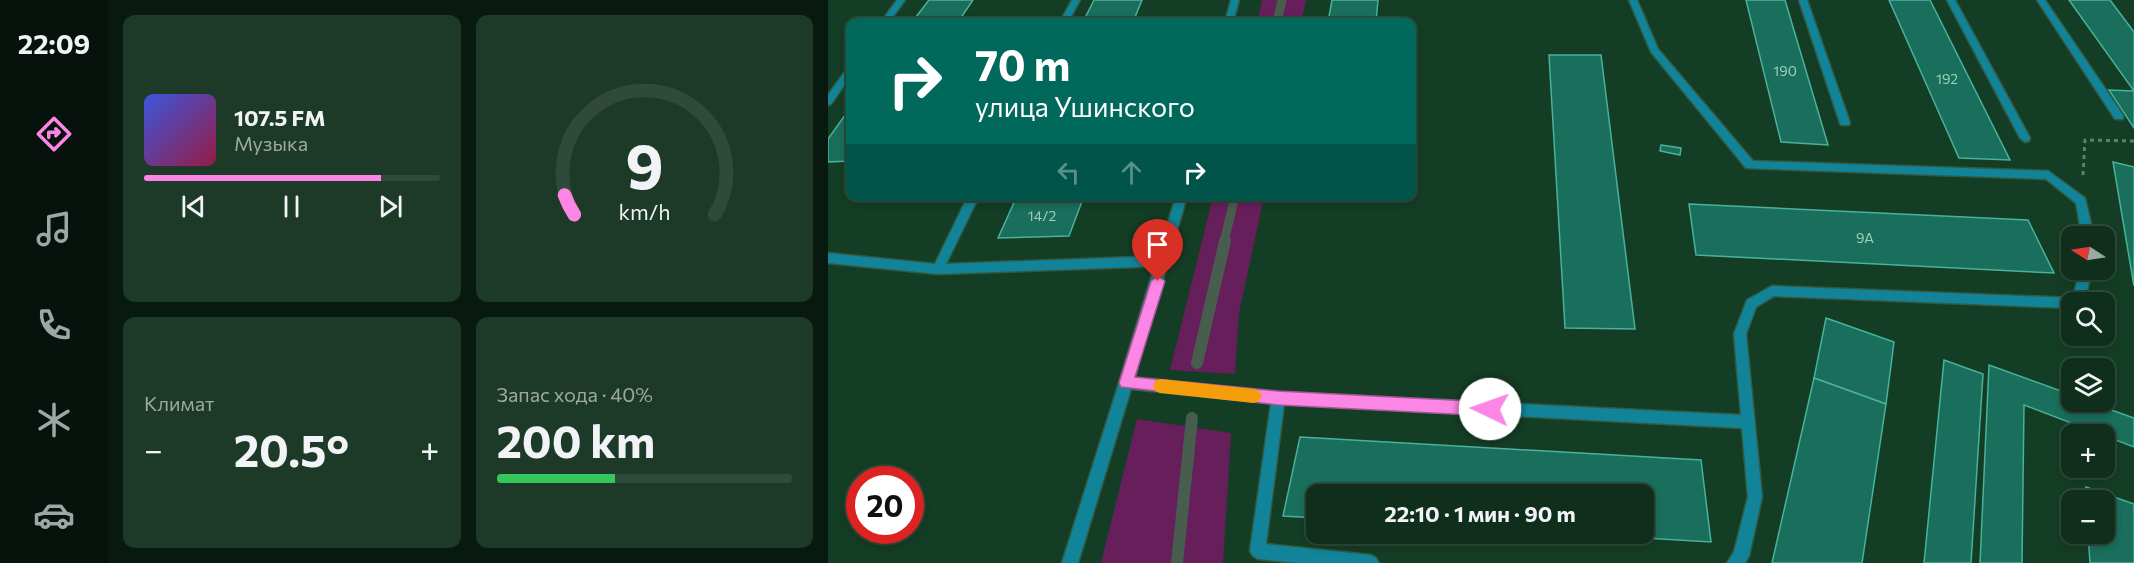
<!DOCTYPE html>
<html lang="ru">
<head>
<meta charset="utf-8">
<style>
  body { margin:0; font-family:Commissioner,sans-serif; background:#1d3a29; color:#f1f3f6; height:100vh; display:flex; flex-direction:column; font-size:22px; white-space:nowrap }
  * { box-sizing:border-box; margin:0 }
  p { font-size:20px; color:#9ba8a3 }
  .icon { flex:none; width:33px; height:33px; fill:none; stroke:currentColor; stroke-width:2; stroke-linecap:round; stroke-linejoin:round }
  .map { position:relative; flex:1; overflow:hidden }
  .side { display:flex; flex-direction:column; gap:15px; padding:15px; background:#08190f; width:720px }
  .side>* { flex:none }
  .banner { position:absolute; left:18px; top:18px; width:570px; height:183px; border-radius:12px; box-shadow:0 3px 9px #0003,0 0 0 2px #2f4a3b; background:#00695c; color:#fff; overflow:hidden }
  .needle { width:39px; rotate:282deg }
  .tools { position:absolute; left:1233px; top:226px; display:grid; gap:12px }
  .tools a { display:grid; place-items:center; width:54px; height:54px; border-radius:12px; background:#0f2e1c; box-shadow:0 3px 9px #0003,0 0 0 2px #2f4a3b; font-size:30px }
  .speed { position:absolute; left:18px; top:466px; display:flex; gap:12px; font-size:30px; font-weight:700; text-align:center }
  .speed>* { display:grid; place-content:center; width:78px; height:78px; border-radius:50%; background:#0f2e1c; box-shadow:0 3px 9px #0003,0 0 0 2px #2f4a3b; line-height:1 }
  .speed .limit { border:9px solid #d22; background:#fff; color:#111 }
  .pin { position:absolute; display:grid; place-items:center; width:51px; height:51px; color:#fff; margin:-62px -26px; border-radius:50% 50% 50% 0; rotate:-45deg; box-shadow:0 0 6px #0007 }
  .pin .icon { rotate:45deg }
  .me { position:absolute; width:66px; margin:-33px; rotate:273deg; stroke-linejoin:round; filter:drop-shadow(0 0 4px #0008) }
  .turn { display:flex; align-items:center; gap:21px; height:126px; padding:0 30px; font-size:27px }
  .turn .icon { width:78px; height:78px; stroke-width:2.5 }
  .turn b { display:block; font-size:42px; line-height:51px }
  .lanes { display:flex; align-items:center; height:57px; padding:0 30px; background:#0003; justify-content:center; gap:30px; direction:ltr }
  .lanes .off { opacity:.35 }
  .big { font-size:45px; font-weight:700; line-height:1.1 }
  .side .widget { flex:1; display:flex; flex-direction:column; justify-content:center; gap:9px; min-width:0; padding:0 21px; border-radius:12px; background:#1d3a29 }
  .side .dial { align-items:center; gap:0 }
  .dial svg { height:156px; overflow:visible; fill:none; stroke:#2f4a3b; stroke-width:7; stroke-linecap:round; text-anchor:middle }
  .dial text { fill:#f1f3f6; stroke:none }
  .song { display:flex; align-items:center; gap:18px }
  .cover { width:72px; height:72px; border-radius:9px; background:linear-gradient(135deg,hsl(230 70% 55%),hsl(340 70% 35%)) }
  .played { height:6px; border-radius:3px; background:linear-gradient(90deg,#fb86e5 80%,#2f4a3b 80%) }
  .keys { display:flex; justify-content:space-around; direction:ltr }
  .heat { display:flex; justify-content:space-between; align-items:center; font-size:33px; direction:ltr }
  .charge { height:9px; border-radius:4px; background:linear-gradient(90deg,#34c759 40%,#2f4a3b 0) }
  .side .tiles { flex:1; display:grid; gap:15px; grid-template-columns:repeat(2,1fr) }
  .trip { position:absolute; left:478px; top:484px; width:348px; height:60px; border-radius:12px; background:#0f2e1c; box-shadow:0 3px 9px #0003,0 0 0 2px #2f4a3b; font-weight:700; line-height:60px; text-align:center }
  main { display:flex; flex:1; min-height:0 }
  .tabs { display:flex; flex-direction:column; width:108px; justify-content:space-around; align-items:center; background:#06120b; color:#9ba8a3 }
  .tabs .icon { width:42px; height:42px }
  .tabs .on { color:#fb86e5 }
  .tabs b { font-size:27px; color:#f1f3f6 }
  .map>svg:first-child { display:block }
  .green { fill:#661f5a }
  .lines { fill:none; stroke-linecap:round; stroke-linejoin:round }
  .stream-far1 { stroke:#475d4e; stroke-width:9 }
  .stream { stroke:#475d4e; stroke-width:12 }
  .building { fill:#196e5c; stroke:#49b29a; stroke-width:1.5 }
  .service-casing { stroke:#315a41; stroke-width:3 }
  .minor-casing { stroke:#315a41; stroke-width:3 }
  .path { stroke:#5b836a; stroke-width:3; stroke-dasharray:4 4; stroke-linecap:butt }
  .service { fill:#11849a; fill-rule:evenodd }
  .minor { fill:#11849a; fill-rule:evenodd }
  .route { fill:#fb86e5; stroke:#a35795; stroke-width:1.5 }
  .slow { fill:#f59e0b }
  .labels { text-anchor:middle; stroke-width:6; stroke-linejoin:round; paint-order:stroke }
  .number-label { font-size:14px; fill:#9ed0b8 }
</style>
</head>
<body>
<main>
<nav class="tabs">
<b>22:09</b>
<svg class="icon on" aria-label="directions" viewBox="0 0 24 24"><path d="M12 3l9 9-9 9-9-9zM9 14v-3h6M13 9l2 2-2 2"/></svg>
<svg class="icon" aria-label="music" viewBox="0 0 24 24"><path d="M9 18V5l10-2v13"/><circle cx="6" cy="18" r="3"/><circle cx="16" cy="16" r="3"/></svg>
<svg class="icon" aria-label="phone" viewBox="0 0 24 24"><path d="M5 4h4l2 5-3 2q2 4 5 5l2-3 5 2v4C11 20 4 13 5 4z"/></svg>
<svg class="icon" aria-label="climate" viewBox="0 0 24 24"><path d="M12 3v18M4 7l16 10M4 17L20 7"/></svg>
<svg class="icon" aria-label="car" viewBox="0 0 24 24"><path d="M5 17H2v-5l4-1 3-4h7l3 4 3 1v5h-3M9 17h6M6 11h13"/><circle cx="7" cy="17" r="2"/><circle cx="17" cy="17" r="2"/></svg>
</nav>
<section class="side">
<div class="tiles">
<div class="widget">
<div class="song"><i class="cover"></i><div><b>107.5 FM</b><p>Музыка</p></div></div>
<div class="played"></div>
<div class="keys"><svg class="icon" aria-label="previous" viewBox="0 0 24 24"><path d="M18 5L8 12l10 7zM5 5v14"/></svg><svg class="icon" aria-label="pause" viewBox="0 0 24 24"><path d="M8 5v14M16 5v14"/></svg><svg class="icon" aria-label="next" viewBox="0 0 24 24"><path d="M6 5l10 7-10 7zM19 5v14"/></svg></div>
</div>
<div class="widget dial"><svg viewBox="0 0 100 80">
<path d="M14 69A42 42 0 1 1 86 69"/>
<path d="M14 69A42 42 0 0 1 9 59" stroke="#fb86e5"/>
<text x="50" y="56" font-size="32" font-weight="700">9</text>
<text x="50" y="72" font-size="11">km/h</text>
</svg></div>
<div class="widget"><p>Климат</p>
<div class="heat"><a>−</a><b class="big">20.5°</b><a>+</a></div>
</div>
<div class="widget"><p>Запас хода · 40%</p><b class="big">200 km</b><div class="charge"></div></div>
</div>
</section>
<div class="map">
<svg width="1306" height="563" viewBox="0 0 1306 563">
  <rect width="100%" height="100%" fill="#143d25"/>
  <g class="green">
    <path d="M434 0H478L473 22H429Z"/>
    <path d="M385 197H436L411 313 407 374 342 370Z"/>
    <path d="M309 419 403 433 395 563H273Z"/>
  </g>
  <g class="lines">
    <g class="stream-far1">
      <path d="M449 22 454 0"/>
      <path d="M396 242 407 196"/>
    </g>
    <g class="stream">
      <path d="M369 363 397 241"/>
      <path d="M349 563 364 418"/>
    </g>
  </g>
  <g class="building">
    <path d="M101 0H145L130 22H84Z"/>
    <path d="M266 0H314L305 22H255Z"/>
    <path d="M504 0H550L548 22H500Z"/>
    <path d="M918 0H957L1000 145 953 142Z"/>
    <path d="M1061 0H1102L1182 160 1131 158Z"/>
    <path d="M1241 0H1282L1306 32V91Z"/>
    <path d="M721 55H773L807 329 737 328Z"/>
    <path d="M1281 90 1306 91V128Z"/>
    <path d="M22 108V161L0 162V139Z"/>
    <path d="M833 145 853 148 852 155 832 151Z"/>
    <path d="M1285 162 1306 167V286Z"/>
    <path d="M189 196H256L241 236 170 238Z"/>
    <path d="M861 204 1200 220 1226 273 868 255Z"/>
    <path d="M998 318 1066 342 1058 404 986 378Z"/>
    <path d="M1116 360 1155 374 1143 563H1096Z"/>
    <path d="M1161 365 1244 395V402H1261L1306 418V447L1196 405 1194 563H1152Z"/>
    <path d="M986 378 1058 404 1034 563H944Z"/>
    <path d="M472 437 873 460 883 542 749 534H816V495H489V518L455 516Z"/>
    <path d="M1258 487 1306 504V563H1262L1260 534H1276V501H1258Z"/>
  </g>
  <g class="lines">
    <defs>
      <g id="service">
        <path d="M69 0H77L61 22H53Z"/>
        <path d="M244 0H252L240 22H232Z"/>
        <path d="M801 0H809L830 49 925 161 1220 171 1257 198 1266 237H1254L1248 203 1218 179 918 168 823 52Z"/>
        <path d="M971 0H979L1022 123 1021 125H1013L1012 123Z"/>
        <path d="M1119 0H1127L1202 138 1201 141 1197 142 1192 138Z"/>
        <path d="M1209 0H1217L1295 115V119H1287Z"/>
        <path d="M22 68V77L3 104 0 105V95L19 69Z"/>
        <path d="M140 196H151L118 264 336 256 340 258 342 261 340 264 336 266 110 274 0 263V253L107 264Z"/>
        <path d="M1252 270H1264L1256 303H1244V308L946 296 928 307 918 334 934 497 921 556 917 563H899L906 552 920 497 914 428 456 404 438 544 543 555 548 558 551 563H471L430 559 425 556 422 551 443 403 303 389 250 563H234L291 383 293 379 298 377 450 392 913 415 906 334 919 300 944 286 1245 298Z"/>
      </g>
      <g id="minor">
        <path d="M403 0H411L405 22H397Z"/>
        <path d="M348 196H359L305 383 303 387 298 389 293 387 291 383Z"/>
      </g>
    </defs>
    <use href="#service" class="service-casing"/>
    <use href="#minor" class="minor-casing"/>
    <path class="path" d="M1255 175 1257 140 1306 141"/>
    <use href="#service" class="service"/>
    <use href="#minor" class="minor"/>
  </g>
  <path class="route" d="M330 276 337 281 307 377 450 391 662 402 667 404 669 409 667 414 662 416 450 405 293 387 291 383 323 281Z"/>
  <path class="slow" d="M332 379 426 389 431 391 434 396 431 401 426 403 332 393 327 391 325 386 327 381Z"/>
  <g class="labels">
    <g class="number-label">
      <text x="957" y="76">190</text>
      <text x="1119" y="84">192</text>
      <text x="214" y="221">14/2</text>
      <text x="1037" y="243">9А</text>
    </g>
  </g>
</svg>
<div class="tools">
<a><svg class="needle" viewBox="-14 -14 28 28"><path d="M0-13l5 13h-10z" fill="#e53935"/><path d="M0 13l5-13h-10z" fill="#9ba8a3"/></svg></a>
<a><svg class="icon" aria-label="search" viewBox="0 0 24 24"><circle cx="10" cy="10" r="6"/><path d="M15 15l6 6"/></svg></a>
<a><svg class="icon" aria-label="layers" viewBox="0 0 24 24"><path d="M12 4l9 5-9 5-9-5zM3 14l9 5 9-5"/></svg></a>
<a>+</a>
<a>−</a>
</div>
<div class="speed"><div class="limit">20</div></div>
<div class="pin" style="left:330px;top:281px;background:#d93025"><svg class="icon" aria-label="arrive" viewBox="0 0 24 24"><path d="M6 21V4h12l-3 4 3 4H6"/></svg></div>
<svg class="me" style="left:662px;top:409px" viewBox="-20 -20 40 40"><circle r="19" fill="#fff"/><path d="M0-13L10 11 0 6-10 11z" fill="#fb86e5"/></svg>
<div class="trip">22:10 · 1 мин · 90 m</div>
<div class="banner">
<div class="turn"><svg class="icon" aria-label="right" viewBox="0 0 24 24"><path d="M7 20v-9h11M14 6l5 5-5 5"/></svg><div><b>70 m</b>улица Ушинского</div></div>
<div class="lanes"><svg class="icon off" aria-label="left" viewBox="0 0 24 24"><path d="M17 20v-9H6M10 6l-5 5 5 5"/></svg><svg class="icon off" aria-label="ahead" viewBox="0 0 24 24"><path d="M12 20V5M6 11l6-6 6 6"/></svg><svg class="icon" aria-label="right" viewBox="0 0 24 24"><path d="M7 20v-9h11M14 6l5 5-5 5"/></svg></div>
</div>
</div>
</main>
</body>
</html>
